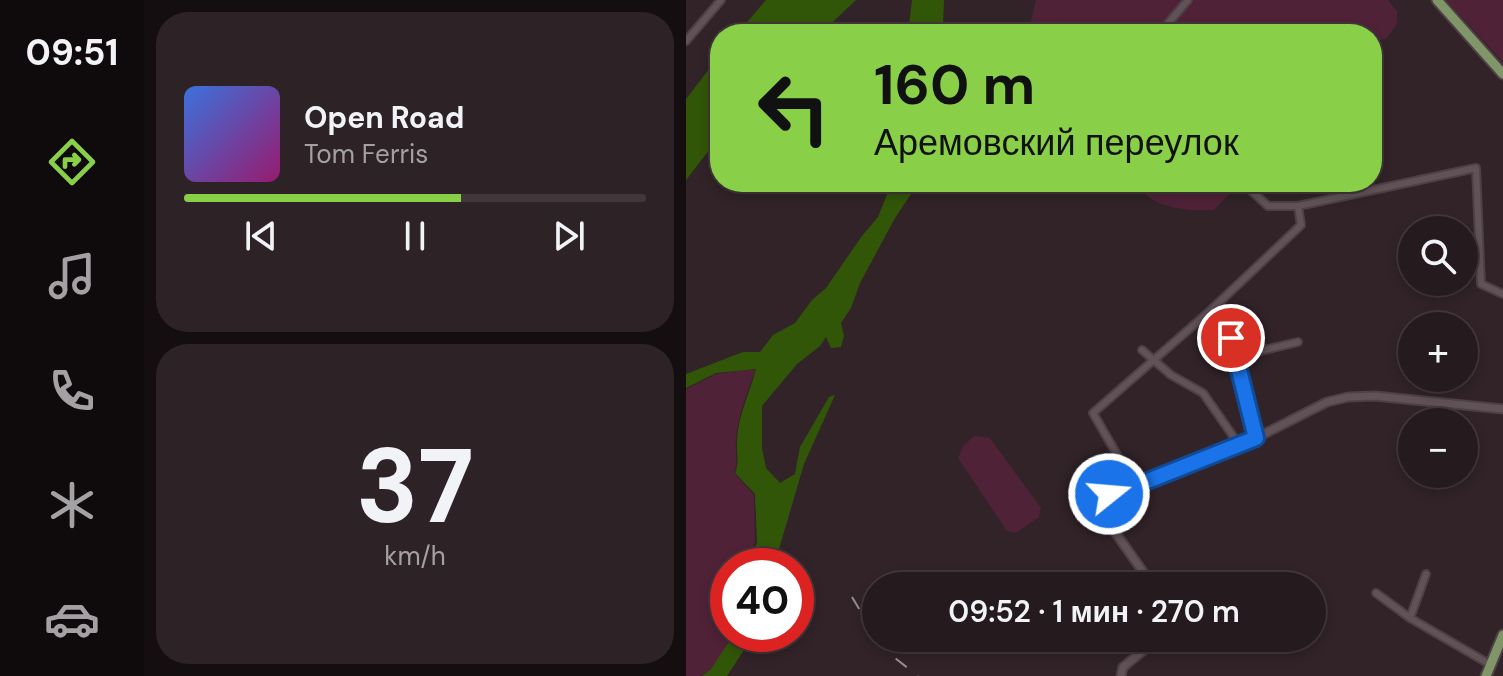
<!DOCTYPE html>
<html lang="ru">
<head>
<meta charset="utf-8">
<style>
  body { margin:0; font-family:"DM Sans",sans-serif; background:#2d2327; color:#f1f3f6; height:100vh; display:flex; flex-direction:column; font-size:30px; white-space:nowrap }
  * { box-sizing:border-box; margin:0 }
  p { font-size:26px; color:#a3a1a4 }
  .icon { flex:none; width:44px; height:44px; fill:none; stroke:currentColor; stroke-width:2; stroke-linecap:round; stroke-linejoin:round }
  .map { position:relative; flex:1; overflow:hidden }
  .sheet { display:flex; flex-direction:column; gap:12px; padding:12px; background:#140e10; width:542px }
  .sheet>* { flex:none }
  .banner { position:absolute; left:24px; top:24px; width:672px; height:168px; border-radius:32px; box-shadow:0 4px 12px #0003,0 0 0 2px #42383c; background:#89cf48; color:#111; overflow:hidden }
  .tools { position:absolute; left:712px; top:216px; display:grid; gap:16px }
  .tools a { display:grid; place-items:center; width:80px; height:80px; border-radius:50%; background:#251a1e; box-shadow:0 4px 12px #0003,0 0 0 2px #42383c; font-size:40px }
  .speed { position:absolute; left:24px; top:548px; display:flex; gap:16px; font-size:40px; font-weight:700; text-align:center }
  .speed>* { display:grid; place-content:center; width:104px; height:104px; border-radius:50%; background:#251a1e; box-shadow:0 4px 12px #0003,0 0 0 2px #42383c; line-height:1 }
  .speed .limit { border:12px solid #d22; background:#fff; color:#111 }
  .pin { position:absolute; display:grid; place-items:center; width:68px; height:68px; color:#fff; margin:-34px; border:4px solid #fff; border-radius:50%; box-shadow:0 2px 8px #0007 }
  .me { position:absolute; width:88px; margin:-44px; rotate:73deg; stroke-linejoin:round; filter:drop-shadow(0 0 6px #0008) }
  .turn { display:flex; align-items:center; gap:28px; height:168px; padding:0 32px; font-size:36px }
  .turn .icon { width:104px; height:104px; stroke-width:2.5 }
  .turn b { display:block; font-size:56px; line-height:68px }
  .sheet .widget { flex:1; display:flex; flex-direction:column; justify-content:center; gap:12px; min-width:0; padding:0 28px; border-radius:32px; background:#2d2327 }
  .sheet .dial { align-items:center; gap:0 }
  .dial b { font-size:104px; line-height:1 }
  .song { display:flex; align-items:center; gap:24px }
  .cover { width:96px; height:96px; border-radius:12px; background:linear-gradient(135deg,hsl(220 70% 55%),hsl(320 70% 35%)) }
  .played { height:8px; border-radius:4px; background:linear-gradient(90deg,#89cf48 60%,#42383c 60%) }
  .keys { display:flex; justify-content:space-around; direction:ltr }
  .trip { position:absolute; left:176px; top:572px; width:464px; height:80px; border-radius:40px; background:#251a1e; box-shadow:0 4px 12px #0003,0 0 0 2px #42383c; font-weight:600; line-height:80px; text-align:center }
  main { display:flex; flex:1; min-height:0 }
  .tabs { display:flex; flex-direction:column; width:144px; justify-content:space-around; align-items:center; background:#0f0a0c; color:#a3a1a4 }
  .tabs .icon { width:56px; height:56px }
  .tabs .active { color:#89cf48 }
  .tabs b { font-size:36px; color:#f1f3f6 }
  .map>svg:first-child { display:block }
  .green { fill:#4f2237 }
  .water { fill:#325608 }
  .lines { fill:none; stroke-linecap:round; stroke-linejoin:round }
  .minor-casing { stroke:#4d4146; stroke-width:10 }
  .tertiary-casing { stroke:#4d4146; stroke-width:11 }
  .primary-casing { stroke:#4d4146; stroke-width:13 }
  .minor { stroke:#615258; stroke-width:6 }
  .tertiary { stroke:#615258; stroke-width:7 }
  .primary { stroke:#809568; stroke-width:9 }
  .rail { stroke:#998d91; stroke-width:2; stroke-dasharray:14 14; stroke-linecap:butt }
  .route-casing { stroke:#114b97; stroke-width:20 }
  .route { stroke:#1a73e8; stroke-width:14 }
</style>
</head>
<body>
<main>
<nav class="tabs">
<b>09:51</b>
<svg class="icon active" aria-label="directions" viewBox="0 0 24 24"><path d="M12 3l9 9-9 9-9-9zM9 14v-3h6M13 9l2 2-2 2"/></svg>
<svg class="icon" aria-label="music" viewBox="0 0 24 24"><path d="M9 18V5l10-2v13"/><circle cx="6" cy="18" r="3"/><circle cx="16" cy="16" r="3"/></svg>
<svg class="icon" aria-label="phone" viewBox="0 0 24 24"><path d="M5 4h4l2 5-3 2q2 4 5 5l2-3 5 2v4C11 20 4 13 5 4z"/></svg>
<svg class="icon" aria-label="climate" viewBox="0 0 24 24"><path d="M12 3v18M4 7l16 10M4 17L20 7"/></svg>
<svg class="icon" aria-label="car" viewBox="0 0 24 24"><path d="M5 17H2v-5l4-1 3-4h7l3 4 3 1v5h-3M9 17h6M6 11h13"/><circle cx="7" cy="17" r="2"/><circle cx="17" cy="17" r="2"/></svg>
</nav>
<section class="sheet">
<div class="widget">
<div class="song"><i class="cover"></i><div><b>Open Road</b><p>Tom Ferris</p></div></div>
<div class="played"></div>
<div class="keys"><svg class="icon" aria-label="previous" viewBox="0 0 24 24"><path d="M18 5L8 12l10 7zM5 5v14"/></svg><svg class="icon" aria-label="pause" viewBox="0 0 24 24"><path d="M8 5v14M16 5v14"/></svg><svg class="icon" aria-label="next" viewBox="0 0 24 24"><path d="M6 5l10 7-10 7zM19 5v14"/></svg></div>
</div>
<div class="widget dial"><b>37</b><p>km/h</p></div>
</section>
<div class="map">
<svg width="817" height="676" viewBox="0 0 817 676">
  <rect width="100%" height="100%" fill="#312328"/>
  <g class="green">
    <path d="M350 0H702L711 11V24L700 39 686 41V34H342Z"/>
    <path d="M760 0H817V62Z"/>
    <path d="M432 182H549L547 190 528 210C509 211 489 210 471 202 458 195 447 183 432 182Z"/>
    <path d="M56 370H69C62 392 51 417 50 441 49 453 53 460 48 473L68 495 69 542 60 566H42V634H46C41 647 28 671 14 676 9 676 5 676 0 676V389L30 374Z"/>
    <path d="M288 436 304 438 355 508 353 517 330 533 321 531 272 458 277 446Z"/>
  </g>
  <g class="water">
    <path d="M80 0H170L134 34H51Z"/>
    <path d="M226 0H258L257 25 259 34H222Z"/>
    <path d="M34 55V136L0 180V99Z"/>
    <path d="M206 182H233L209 218 174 283 165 308 155 323 158 336 155 347 145 348 140 337 134 346 111 364 76 406V448L80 468 94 483 109 474 114 447 143 397 149 395 118 464 88 566H61L71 543 69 494 49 473C54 460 50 453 51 440 52 416 64 392 70 369L30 373 0 388V374L57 352H74L87 335 109 323 126 300 140 288 176 236 192 217Z"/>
    <path d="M48 634H66L62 644 41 676H16L25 669Z"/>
  </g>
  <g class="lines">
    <defs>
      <g id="minor">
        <path d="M473 34 502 0"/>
        <path d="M0 41 35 0"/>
        <path d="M556 182 582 206H612L790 168 795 284 817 294"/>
        <path d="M525 310 545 338 570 438"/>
        <path d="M456 350 485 375 517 393 554 446"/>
        <path d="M549 357 612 342"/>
        <path d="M449 486 407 413 525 310 615 225 612 206"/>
        <path d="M740 574 724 618 805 665"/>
        <path d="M690 593 724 618"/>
      </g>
      <g id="tertiary">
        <path d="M467 586 405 498 441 489 554 446 641 402 662 397 689 396 817 409"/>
        <path d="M435 676 437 667 473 638"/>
      </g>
      <g id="primary">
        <path d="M751 0 817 74"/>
        <path d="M800 676 817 635"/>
      </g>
    </defs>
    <use href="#minor" class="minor-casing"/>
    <use href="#tertiary" class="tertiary-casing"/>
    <use href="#primary" class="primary-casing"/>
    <use href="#minor" class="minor"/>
    <use href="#tertiary" class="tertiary"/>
    <use href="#primary" class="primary"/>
    <g class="rail">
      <path d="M166 597 190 637"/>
      <path d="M191 638 200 651 232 676"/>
    </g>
  </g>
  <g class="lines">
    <defs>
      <path id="route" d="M423 494 449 486 570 438 545 338"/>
    </defs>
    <use href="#route" class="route-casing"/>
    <use href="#route" class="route"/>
  </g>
</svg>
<div class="tools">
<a><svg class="icon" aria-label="search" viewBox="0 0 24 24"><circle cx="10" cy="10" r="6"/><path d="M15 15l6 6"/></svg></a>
<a>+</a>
<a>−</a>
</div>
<div class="speed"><div class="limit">40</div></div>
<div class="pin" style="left:545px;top:338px;background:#d93025"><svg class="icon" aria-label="arrive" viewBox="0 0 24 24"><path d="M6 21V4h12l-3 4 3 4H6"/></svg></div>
<svg class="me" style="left:423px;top:494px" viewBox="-20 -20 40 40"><circle r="17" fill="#1a73e8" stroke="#fff" stroke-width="3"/><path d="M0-11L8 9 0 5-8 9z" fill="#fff"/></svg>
<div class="trip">09:52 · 1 мин · 270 m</div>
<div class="banner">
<div class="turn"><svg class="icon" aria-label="left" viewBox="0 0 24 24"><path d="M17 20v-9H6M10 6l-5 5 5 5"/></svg><div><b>160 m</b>Аремовский переулок</div></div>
</div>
</div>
</main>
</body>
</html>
